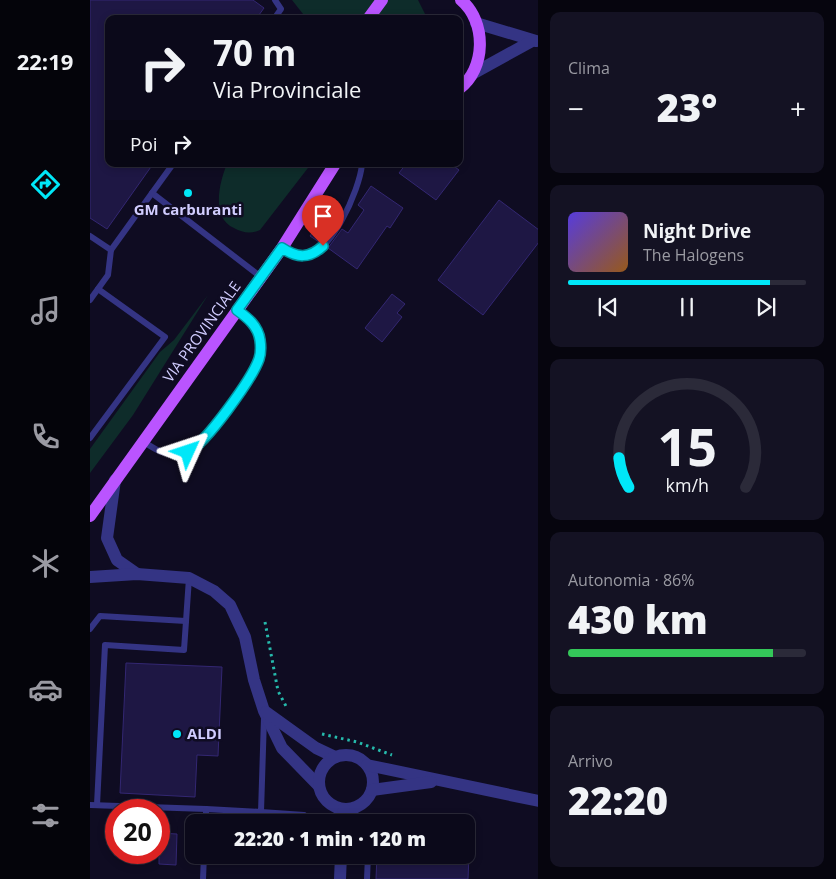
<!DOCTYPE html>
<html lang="it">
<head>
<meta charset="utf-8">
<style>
  body { margin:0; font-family:"Open Sans",sans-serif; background:#141223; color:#f1f3f6; height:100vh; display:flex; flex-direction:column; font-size:19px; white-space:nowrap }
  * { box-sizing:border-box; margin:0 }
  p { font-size:16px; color:#9a9aa2 }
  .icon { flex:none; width:28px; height:28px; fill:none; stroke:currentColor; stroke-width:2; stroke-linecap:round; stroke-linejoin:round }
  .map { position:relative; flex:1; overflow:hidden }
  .drawer { display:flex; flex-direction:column; gap:12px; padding:12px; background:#06050e; width:298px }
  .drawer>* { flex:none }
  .banner { position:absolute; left:15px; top:15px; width:358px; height:152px; border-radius:10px; box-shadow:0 2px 8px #0003,0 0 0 1px #2b2a39; background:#0b091a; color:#f1f3f6; overflow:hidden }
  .speed { position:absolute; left:15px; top:799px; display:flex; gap:10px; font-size:25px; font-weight:700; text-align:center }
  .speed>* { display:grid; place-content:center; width:65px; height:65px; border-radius:50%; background:#0b091a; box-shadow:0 2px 8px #0003,0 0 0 1px #2b2a39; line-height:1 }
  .speed .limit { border:8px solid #d22; background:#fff; color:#111 }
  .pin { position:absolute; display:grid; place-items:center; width:42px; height:42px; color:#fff; margin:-51px -21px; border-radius:50% 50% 50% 0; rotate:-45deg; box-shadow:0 0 5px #0007 }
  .pin .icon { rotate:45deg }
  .me { position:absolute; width:55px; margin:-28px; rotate:48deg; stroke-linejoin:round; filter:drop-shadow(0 0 4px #0008) }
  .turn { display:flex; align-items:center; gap:18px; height:105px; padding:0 25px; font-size:22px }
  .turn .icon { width:65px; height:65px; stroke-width:2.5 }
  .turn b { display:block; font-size:35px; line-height:42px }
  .then { display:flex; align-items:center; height:48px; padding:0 25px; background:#0003; gap:10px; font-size:19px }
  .big { font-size:38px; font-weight:800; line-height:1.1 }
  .drawer .card { flex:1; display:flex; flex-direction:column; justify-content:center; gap:8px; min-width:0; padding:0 18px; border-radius:10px; background:#141223 }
  .drawer .dial { align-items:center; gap:0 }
  .dial svg { height:130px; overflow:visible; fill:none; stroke:#2b2a39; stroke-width:7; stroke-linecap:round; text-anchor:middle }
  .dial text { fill:#f1f3f6; stroke:none }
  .song { display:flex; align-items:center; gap:15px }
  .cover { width:60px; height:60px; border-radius:8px; background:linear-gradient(135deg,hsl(250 70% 55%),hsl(30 70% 35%)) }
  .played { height:5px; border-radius:2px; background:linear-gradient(90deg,#00e7f8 85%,#2b2a39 85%) }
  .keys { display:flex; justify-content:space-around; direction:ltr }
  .heat { display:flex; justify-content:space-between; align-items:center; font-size:28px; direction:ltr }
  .charge { height:8px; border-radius:4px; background:linear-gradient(90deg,#34c759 86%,#2b2a39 0) }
  .trip { position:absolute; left:95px; top:814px; width:290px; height:50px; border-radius:10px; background:#0b091a; box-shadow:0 2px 8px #0003,0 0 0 1px #2b2a39; font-weight:800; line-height:50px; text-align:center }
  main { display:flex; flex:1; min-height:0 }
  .tabs { display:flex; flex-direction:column; width:90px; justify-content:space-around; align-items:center; background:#04040a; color:#9a9aa2 }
  .tabs .icon { width:35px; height:35px }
  .tabs .selected { color:#00e7f8 }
  .tabs b { font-size:22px; color:#f1f3f6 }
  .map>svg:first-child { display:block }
  .green { fill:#0e2c2a }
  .building { fill:#1e1744; stroke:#332772 }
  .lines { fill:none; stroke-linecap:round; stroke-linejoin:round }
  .path { stroke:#26baac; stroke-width:3; stroke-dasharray:2.5 4; stroke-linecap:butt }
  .service { stroke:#343484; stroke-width:6 }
  .minor { stroke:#343484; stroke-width:12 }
  .tertiary { stroke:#343484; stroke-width:12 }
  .primary { stroke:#ba54ff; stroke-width:12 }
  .route-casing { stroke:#0096a1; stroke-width:12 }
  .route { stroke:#00e7f8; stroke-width:9 }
  .poi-dot { fill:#00e7f8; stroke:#0f0c22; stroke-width:2 }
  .labels { text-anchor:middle; stroke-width:5; stroke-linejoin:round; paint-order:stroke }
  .poi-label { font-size:15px; font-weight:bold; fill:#d1cdff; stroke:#0f0c22 }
  .street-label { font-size:15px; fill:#d1cdff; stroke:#0f0c22 }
</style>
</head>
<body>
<main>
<nav class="tabs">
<b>22:19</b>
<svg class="icon selected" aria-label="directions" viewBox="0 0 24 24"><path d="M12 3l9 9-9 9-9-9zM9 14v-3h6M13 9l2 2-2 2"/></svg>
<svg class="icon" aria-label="music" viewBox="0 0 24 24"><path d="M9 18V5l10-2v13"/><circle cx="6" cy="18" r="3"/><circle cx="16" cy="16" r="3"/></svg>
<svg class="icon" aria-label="phone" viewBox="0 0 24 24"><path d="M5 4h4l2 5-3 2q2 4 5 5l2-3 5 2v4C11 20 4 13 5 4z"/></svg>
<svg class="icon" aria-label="climate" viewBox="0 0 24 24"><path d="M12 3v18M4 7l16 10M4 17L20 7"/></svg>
<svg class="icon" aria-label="car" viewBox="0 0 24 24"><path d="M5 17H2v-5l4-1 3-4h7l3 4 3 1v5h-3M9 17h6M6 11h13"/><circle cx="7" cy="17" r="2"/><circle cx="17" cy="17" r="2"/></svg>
<svg class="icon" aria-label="filters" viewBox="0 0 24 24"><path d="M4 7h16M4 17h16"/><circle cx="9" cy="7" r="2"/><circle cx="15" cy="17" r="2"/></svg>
</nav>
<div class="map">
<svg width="449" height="879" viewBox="0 0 449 879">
  <rect width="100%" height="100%" fill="#0f0c22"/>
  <g class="green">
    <path d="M202 0H328L336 16 334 19H217Z"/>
    <path d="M137 164H221L170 230C161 234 153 233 144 228 121 218 129 183 137 164Z"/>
    <path d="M118 295 43 415 0 473V449L70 352 84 340Z"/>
  </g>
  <g class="building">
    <path d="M0 0H163L174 8 166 19H19V164H63L17 229 0 218Z"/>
    <path d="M316 164H361L369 170 346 200 309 173Z"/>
    <path d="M281 186 313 208 300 228 297 226 267 269 238 248 252 229 258 233 274 210 268 205Z"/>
    <path d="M409 200 449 230V242L393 315 348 280Z"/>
    <path d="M234 216 244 223 229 242 220 236Z"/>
    <path d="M302 294 315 304 307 313 312 317 292 342 275 328Z"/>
    <path d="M36 663 132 667 128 756 107 755 105 797 30 793Z"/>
    <path d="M69 833 87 834 86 865 69 864Z"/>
    <path d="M287 855H379L378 879H286Z"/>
  </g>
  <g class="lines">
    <g class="path">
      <path d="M175 622 188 691 197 708"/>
      <path d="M232 734 267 742 302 755"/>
    </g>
    <g class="service">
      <path d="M184 19 191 9 185 0"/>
      <path d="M83 164 62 193 171 277"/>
      <path d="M0 236 21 250 62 193"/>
      <path d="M192 248C197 251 202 256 209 257 240 260 270 189 272 164"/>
      <path d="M0 300 18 275 21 250"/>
      <path d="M0 438 75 337 8 289"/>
      <path d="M53 441C70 454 85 459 105 449L159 378 169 359V334L161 321 147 310"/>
      <path d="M0 629 10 616 96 621"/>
      <path d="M0 805 116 809"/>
      <path d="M7 805 15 645 94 650 99 578"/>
      <path d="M171 812 214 815"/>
      <path d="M116 822V809L171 812 174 718"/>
      <path d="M113 879 114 855"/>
      <path d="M277 879 278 855"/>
    </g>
    <g class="minor">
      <path d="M25 480 17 538 27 560 47 574"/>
      <path d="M0 577 47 574 99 578 124 591 140 605 155 637 164 680 174 711 192 748 229 786"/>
      <path d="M176 712 226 748 245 757"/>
      <circle cx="256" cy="782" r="27"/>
      <path d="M277 765 449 801"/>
      <path d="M282 790 341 782"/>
      <path d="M253 822 254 809"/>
      <path d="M250 879 251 855"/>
    </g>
    <g class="tertiary">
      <path d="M386 23 446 41"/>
      <path d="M384 73 442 41"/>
    </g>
    <g class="primary">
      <path d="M278 19 292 0"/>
      <path d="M369 89C396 69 397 22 371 0"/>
      <path d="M0 516 192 248 245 164"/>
    </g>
  </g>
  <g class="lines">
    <defs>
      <path id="route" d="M98 452C116 443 162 379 169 359 171 353 171 347 170 340 168 326 158 318 147 310L192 248C207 258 219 259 233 246"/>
    </defs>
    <use href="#route" class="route-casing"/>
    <use href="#route" class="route"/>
  </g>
  <g class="poi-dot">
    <circle cx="98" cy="193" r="5"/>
    <circle cx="87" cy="734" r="5"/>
  </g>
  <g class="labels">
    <g class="poi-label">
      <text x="98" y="215">GM carburanti</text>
      <text x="97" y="739" text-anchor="start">ALDI</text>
    </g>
    <g class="street-label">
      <text transform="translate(112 332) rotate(-54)" y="5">VIA PROVINCIALE</text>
    </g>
  </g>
</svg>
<div class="speed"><div class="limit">20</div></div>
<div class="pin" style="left:233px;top:246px;background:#d93025"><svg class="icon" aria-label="arrive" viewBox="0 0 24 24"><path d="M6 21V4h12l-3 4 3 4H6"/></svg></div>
<svg class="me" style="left:98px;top:452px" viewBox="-20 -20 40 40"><path d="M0-17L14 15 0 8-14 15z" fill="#00e7f8" stroke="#fff" stroke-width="4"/></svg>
<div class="trip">22:20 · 1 min · 120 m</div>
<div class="banner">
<div class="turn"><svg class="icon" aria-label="right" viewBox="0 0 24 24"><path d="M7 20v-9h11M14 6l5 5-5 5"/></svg><div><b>70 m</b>Via Provinciale</div></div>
<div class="then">Poi<svg class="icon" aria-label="right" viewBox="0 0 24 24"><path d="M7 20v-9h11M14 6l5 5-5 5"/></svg></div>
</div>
</div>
<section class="drawer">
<div class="card"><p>Clima</p>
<div class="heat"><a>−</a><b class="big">23°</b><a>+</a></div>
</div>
<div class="card">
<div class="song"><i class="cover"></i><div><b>Night Drive</b><p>The Halogens</p></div></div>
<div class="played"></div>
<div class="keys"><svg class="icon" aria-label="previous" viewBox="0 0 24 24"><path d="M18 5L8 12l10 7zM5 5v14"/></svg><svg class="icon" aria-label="pause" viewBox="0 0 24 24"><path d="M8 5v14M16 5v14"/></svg><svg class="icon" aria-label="next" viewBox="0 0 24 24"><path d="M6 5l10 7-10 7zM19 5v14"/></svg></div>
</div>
<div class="card dial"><svg viewBox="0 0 100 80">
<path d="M14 69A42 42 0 1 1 86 69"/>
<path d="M14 69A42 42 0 0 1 8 51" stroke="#00e7f8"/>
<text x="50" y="56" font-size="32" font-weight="700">15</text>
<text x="50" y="72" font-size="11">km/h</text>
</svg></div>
<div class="card"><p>Autonomia · 86%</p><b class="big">430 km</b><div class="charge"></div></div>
<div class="card"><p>Arrivo</p><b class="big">22:20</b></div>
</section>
</main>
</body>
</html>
